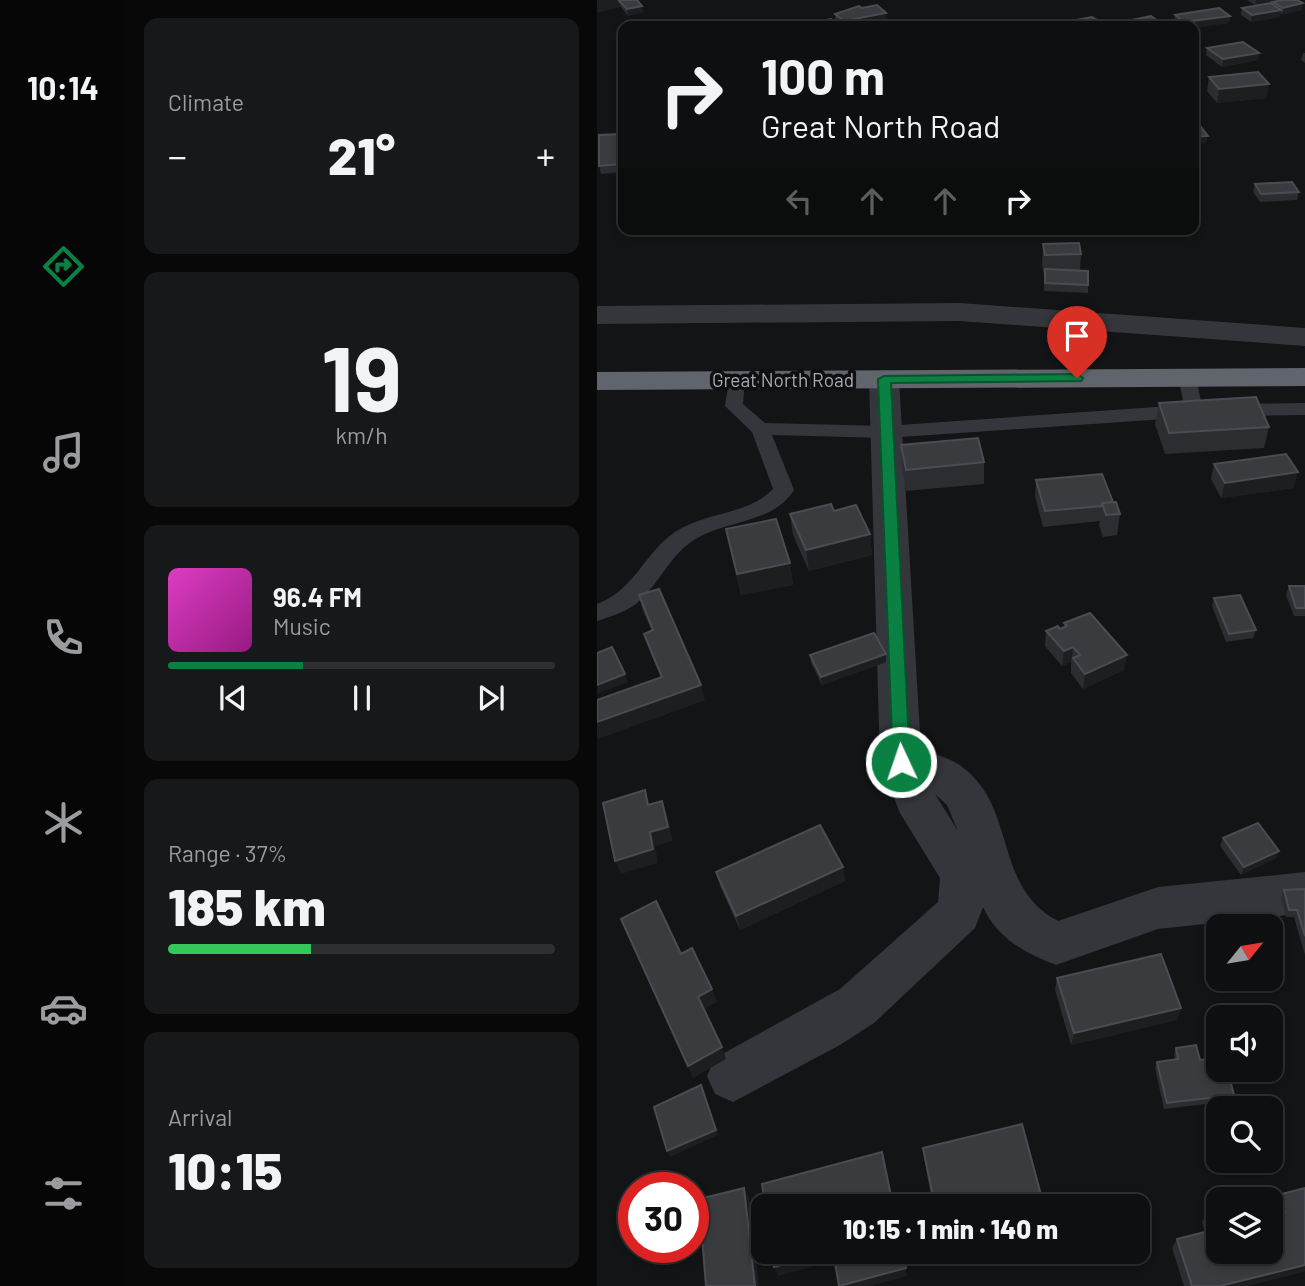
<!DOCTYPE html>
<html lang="en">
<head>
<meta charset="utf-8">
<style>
  body { margin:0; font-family:Barlow,sans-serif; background:#171819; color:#f1f3f6; height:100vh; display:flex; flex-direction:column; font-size:26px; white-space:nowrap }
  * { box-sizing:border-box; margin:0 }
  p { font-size:23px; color:#9b9c9f }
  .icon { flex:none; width:38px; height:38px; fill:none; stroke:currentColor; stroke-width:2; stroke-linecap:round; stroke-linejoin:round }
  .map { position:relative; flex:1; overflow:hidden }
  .sheet { display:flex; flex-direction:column; gap:18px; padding:18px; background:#080809; width:471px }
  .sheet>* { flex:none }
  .hud { position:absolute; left:21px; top:21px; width:581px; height:214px; border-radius:14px; box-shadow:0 4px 10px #0003,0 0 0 2px #2e2f30; background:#0e0f10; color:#f1f3f6; overflow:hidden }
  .needle { width:46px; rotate:60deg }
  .buttons { position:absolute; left:609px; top:914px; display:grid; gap:14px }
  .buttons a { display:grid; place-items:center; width:77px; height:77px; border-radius:14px; background:#0e0f10; box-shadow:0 4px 10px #0003,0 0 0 2px #2e2f30; font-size:35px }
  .speed { position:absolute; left:21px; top:1172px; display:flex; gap:14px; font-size:35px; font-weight:700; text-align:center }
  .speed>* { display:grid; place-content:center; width:91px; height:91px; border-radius:50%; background:#0e0f10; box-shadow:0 4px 10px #0003,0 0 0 2px #2e2f30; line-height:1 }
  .speed .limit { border:10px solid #d22; background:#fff; color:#111 }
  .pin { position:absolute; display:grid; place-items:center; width:60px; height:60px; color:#fff; margin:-72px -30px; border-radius:50% 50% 50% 0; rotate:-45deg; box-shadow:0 0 7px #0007 }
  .pin .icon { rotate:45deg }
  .me { position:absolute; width:77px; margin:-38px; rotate:357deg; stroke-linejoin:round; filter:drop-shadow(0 0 5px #0008) }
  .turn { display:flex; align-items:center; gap:24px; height:147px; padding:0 28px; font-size:32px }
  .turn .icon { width:91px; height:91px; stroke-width:2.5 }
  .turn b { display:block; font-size:49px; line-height:60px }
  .lanes { display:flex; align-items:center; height:66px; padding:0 28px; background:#0003; justify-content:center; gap:35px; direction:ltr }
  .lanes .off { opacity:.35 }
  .big { font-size:52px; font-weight:800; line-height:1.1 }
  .sheet .card { flex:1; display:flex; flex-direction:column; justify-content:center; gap:10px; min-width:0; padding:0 24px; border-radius:14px; background:#171819 }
  .sheet .dial { align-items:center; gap:0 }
  .dial b { font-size:91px; line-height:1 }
  .song { display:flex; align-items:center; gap:21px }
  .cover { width:84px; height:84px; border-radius:10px; background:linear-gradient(135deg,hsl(310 70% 55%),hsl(310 70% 35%)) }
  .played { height:7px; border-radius:4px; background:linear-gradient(90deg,#0b8043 35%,#2e2f30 35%) }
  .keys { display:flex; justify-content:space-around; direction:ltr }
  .heat { display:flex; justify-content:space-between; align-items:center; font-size:38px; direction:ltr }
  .charge { height:10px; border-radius:5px; background:linear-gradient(90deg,#34c759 37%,#2e2f30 0) }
  .trip { position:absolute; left:154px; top:1194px; width:399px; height:70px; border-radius:14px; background:#0e0f10; box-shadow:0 4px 10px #0003,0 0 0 2px #2e2f30; font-weight:800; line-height:70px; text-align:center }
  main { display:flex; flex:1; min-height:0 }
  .menu { display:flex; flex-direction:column; width:126px; justify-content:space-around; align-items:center; background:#060606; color:#9b9c9f }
  .menu .icon { width:49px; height:49px }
  .menu .active { color:#0b8043 }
  .menu b { font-size:32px; color:#f1f3f6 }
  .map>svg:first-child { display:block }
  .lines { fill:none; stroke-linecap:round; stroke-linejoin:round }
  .lane { fill:#34363b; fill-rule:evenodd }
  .street { fill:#34363b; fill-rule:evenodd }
  .highway { fill:#60646c; fill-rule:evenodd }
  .wall { fill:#2c2d31 }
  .shaded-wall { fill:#1d1e20 }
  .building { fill:#393b3f; stroke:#4a4c52; stroke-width:2 }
  .route { fill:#0b8043; stroke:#07532c; stroke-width:2 }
  .labels { text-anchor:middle; stroke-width:7; stroke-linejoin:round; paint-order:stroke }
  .street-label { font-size:19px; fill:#a4abb7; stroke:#0f0f10 }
</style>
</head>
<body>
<main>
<nav class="menu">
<b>10:14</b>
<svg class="icon active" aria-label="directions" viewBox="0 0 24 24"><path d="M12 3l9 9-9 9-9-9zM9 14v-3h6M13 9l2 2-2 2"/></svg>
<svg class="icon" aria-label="music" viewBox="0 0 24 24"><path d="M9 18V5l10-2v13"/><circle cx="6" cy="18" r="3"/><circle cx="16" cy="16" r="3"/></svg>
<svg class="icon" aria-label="phone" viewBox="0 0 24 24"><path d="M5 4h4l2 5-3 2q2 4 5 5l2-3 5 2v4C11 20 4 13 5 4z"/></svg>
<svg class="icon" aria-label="climate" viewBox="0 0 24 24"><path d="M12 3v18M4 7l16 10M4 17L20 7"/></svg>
<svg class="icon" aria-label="car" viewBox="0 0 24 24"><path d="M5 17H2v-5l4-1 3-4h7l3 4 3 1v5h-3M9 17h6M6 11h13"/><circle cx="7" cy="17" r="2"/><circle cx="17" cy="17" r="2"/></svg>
<svg class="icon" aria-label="filters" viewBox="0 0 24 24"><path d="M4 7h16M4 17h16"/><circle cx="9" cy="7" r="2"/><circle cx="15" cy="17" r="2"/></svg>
</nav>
<section class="sheet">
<div class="card"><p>Climate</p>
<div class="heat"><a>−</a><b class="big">21°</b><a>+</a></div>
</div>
<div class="card dial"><b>19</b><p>km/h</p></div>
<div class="card">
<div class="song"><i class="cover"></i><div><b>96.4 FM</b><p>Music</p></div></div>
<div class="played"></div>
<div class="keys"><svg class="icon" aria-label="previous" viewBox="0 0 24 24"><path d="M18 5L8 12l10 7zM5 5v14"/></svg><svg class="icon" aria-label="pause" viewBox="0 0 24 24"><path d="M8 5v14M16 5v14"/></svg><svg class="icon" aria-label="next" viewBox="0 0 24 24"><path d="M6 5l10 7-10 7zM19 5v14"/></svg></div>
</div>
<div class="card"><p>Range · 37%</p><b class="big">185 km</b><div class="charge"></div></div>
<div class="card"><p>Arrival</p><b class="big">10:15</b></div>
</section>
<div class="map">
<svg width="709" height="1286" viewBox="0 0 709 1286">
  <rect width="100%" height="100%" fill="#131415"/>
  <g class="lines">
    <g class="lane">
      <path d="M590 372 599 377 606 411 597 417 289 438 175 435 197 490C176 524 128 520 97 540 72 556 62 585 39 604 28 612 13 617 0 621V604C39 589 46 554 78 532 108 512 151 515 176 489L155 432 128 406 133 375H145L148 379 146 404 168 423 289 426 587 405 581 377Z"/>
      <path d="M709 403V415L634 416 625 410 634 404Z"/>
    </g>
    <g class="street">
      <path d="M362 303 709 328V346L362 321 0 324V306Z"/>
      <path d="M287 370 298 372 302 379 324 750C337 754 353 758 364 766 421 807 395 886 461 921L561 887 709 872V913L561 929 459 965C428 953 401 939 386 907L378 928 277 1023 243 1045 136 1102 118 1094 110 1076 118 1058 243 989 341 902 343 878 303 813 283 762 272 379 276 372ZM338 794 350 805 361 831Z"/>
    </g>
    <path class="highway" d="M709 368V386L0 390V372Z"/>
  </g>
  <g class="wall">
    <path d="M0 0H40L46 12 31 16 24 7Z"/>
    <path d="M650 0H700L705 10 683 14V17L654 22 644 15 645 8 676 4V2L658 5Z"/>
    <path d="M265 8 289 13V20L257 26H245L238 21V14Z"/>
    <path d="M578 15 633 16 632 23 582 26 577 22Z"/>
    <path d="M479 20 509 26H478Z"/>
    <path d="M610 48 662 53 661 60 625 67 609 55Z"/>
    <path d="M706 53H708V63L704 60Z"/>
    <path d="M612 77 672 84 669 98 620 103 610 91Z"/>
    <path d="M23 134 25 141V172L4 174 2 166Z"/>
    <path d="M658 184 702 192 700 200 663 202 656 192Z"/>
    <path d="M446 244 484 254 483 270 491 285V293L447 291V276L445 265Z"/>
    <path d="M562 403 672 427 667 448 568 454 558 424Z"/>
    <path d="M304 445 387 462V484L309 491 305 466Z"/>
    <path d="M617 464 701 472 696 488 624 498 614 479Z"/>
    <path d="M439 480 516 502 523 514 520 535 506 537 502 525 503 521 446 527 438 496Z"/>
    <path d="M193 514 273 534 275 555 212 571 196 535Z"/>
    <path d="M129 529 193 563 196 585 144 595Z"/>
    <path d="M692 586H708V616H697L689 595Z"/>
    <path d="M42 595 108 700 0 739V700L64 677 52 649 47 634 55 631 46 611Z"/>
    <path d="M617 598 659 630 656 638 629 642 615 606Z"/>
    <path d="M467 623 527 670 486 689 474 673V662L465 666 448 646 449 631 463 629 467 627Z"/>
    <path d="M213 655 289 662 225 685 214 663Z"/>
    <path d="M626 838 679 858 644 875 623 846Z"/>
    <path d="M119 872 248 881 143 930 123 886Z"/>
    <path d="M708 889V955L697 917H689L684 898 687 890Z"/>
    <path d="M460 978 584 1008 580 1020 474 1045 458 990Z"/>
    <path d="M579 1048 603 1060 637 1095 634 1101 567 1109 558 1068 560 1062 578 1059 577 1054Z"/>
    <path d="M326 1148 447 1206H336L327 1158Z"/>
    <path d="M708 1188V1271L649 1286H587L575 1248 580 1239 608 1232 605 1222 610 1213 621 1211V1251L678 1215 674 1204 681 1195Z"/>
  </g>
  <g class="shaded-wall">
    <path d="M0 0H32L22 1 24 7 0 13Z"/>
    <path d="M659 0H681V2L658 5Z"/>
    <path d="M706 3 705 10 685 15 686 8Z"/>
    <path d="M45 6 46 12 31 16 30 9Z"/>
    <path d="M684 10 683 17 654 22 655 15Z"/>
    <path d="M289 13V20L257 26H247V21Z"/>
    <path d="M633 16 632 23 597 28V26H586L587 22Z"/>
    <path d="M662 53 661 60 625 67 626 59Z"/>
    <path d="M672 84 669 98 620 103 622 89Z"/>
    <path d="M23 134 25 141V172L23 164Z"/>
    <path d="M611 136 609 143 597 144V137Z"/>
    <path d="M701 472 696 488 624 498 628 483Z"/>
    <path d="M273 534 275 555 212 571 209 550Z"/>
    <path d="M193 563 196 585 144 595 140 574Z"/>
    <path d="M476 647 474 662 465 666 467 651Z"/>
    <path d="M289 654V662L225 685 224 677Z"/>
    <path d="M530 655 527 670 486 689 488 674Z"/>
    <path d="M28 674 31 682 0 694V685Z"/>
    <path d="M104 685 108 700 0 739V722Z"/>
    <path d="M65 801 70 815 76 841 58 846 61 863 24 874 18 861 53 832Z"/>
    <path d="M682 851 679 858 644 875 647 867Z"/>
    <path d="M246 867 248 881 143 930 139 916Z"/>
    <path d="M115 989 120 1002 106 1010 101 997Z"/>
    <path d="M584 1008 580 1020 474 1045 477 1033Z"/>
    <path d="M125 1047 129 1059 96 1078 91 1066Z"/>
    <path d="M104 1085 121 1135 73 1157 70 1151Z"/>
    <path d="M147 1188 152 1198 162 1286H158Z"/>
    <path d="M236 1251 239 1260 181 1276 177 1267Z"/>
    <path d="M708 1265V1271L649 1286H623Z"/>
    <path d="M309 1268 310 1276 274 1286H243Z"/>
  </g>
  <g class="building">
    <path d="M25 0H40L45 6 30 9 22 1Z"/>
    <path d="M685 0H700L706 3 686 8 676 2Z"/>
    <path d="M674 3 684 10 655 15 645 8Z"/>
    <path d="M280 5 289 13 247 21 238 14 262 6 265 8Z"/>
    <path d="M622 8 633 16 587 22 578 15Z"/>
    <path d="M554 16 565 24 556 26H518L515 24Z"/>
    <path d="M495 17 509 25 504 26H488L479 20Z"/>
    <path d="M234 19 240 24 229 26 223 21Z"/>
    <path d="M220 22 225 26H201Z"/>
    <path d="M646 42 662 53 626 59 610 48Z"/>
    <path d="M661 72 672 84 622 89 612 77Z"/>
    <path d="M597 118 611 136 597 137Z"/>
    <path d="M23 134V164L2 166V135Z"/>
    <path d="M695 182 702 192 664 194 658 184Z"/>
    <path d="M482 243 484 254 448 255 446 244Z"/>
    <path d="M448 269 491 271V285L448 283Z"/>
    <path d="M659 397 672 427 572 433 562 403Z"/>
    <path d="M381 438 387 462 309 470 304 445Z"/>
    <path d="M689 454 701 472 628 483 617 464Z"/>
    <path d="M505 474 516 502 505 503V506L448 511 439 480Z"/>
    <path d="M519 502 523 514 509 515 505 503Z"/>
    <path d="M234 504 237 511 259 505 273 534 209 550 193 514Z"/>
    <path d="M179 519 193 563 140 574 129 529Z"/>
    <path d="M692 586H708V608H699Z"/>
    <path d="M62 589 104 685 0 722V700L65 677 47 634 56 630 42 595Z"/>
    <path d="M643 595 659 630 632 634 617 598Z"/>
    <path d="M493 613 530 655 488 674 476 658 483 655 476 647 467 651 449 631 461 626 463 629 470 626 467 623Z"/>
    <path d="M277 633 289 654 224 677 213 655Z"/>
    <path d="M15 647 28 674 0 685V653Z"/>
    <path d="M48 790 51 805 65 801 71 827 53 832 56 849 18 861 6 803Z"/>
    <path d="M661 823 682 851 647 867 626 838Z"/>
    <path d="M223 825 246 867 139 916 119 872Z"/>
    <path d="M708 889V936L700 910H692L687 890Z"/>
    <path d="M59 901 84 954 95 948 115 989 101 997 125 1047 91 1066 24 919Z"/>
    <path d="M564 954 584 1008 477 1033 460 978Z"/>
    <path d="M599 1045 603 1060 621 1058V1069H630L637 1095 570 1103 560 1062 581 1059 579 1048Z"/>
    <path d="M104 1085 119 1130 70 1151 57 1107Z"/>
    <path d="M425 1124 447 1206H338L326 1148Z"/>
    <path d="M285 1152 296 1206H168L165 1184Z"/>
    <path d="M147 1188 158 1286H109L102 1199Z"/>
    <path d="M708 1188V1265L623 1286H595L580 1239 616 1230 610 1213 621 1211V1251H674V1216L688 1212 681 1195Z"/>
    <path d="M174 1251H236L177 1267Z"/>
    <path d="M236 1251H305L309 1268 242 1286Z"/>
  </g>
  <path class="route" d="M480 374 486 378 484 381 294 383 313 762 311 767H298L296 762 281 379 287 376Z"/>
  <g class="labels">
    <g class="street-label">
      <text x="186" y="387">Great North Road</text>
    </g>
  </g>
</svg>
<div class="buttons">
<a><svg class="needle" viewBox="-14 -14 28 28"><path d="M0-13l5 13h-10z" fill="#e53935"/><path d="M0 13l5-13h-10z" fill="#9b9c9f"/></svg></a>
<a><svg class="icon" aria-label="sound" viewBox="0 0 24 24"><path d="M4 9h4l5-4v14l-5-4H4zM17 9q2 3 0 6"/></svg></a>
<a><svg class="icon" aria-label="search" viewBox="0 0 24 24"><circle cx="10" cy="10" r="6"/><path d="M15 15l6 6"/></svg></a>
<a><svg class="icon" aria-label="layers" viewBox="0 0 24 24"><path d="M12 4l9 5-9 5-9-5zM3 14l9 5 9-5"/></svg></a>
</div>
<div class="speed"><div class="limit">30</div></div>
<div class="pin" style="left:480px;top:378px;background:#d93025"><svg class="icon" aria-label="arrive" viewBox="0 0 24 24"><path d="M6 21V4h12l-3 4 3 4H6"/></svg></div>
<svg class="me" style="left:304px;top:762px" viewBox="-20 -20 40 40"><circle r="17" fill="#0b8043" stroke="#fff" stroke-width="3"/><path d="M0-11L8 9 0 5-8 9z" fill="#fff"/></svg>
<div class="trip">10:15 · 1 min · 140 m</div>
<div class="hud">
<div class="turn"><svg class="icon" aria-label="right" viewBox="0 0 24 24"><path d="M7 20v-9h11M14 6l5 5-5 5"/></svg><div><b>100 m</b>Great North Road</div></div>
<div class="lanes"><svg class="icon off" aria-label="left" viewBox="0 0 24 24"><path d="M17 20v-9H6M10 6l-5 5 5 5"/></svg><svg class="icon off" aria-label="ahead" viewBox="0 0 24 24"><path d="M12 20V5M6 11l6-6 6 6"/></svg><svg class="icon off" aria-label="ahead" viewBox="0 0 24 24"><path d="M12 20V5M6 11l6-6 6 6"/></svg><svg class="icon" aria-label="right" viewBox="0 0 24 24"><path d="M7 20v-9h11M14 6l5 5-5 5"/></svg></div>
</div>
</div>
</main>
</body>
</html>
